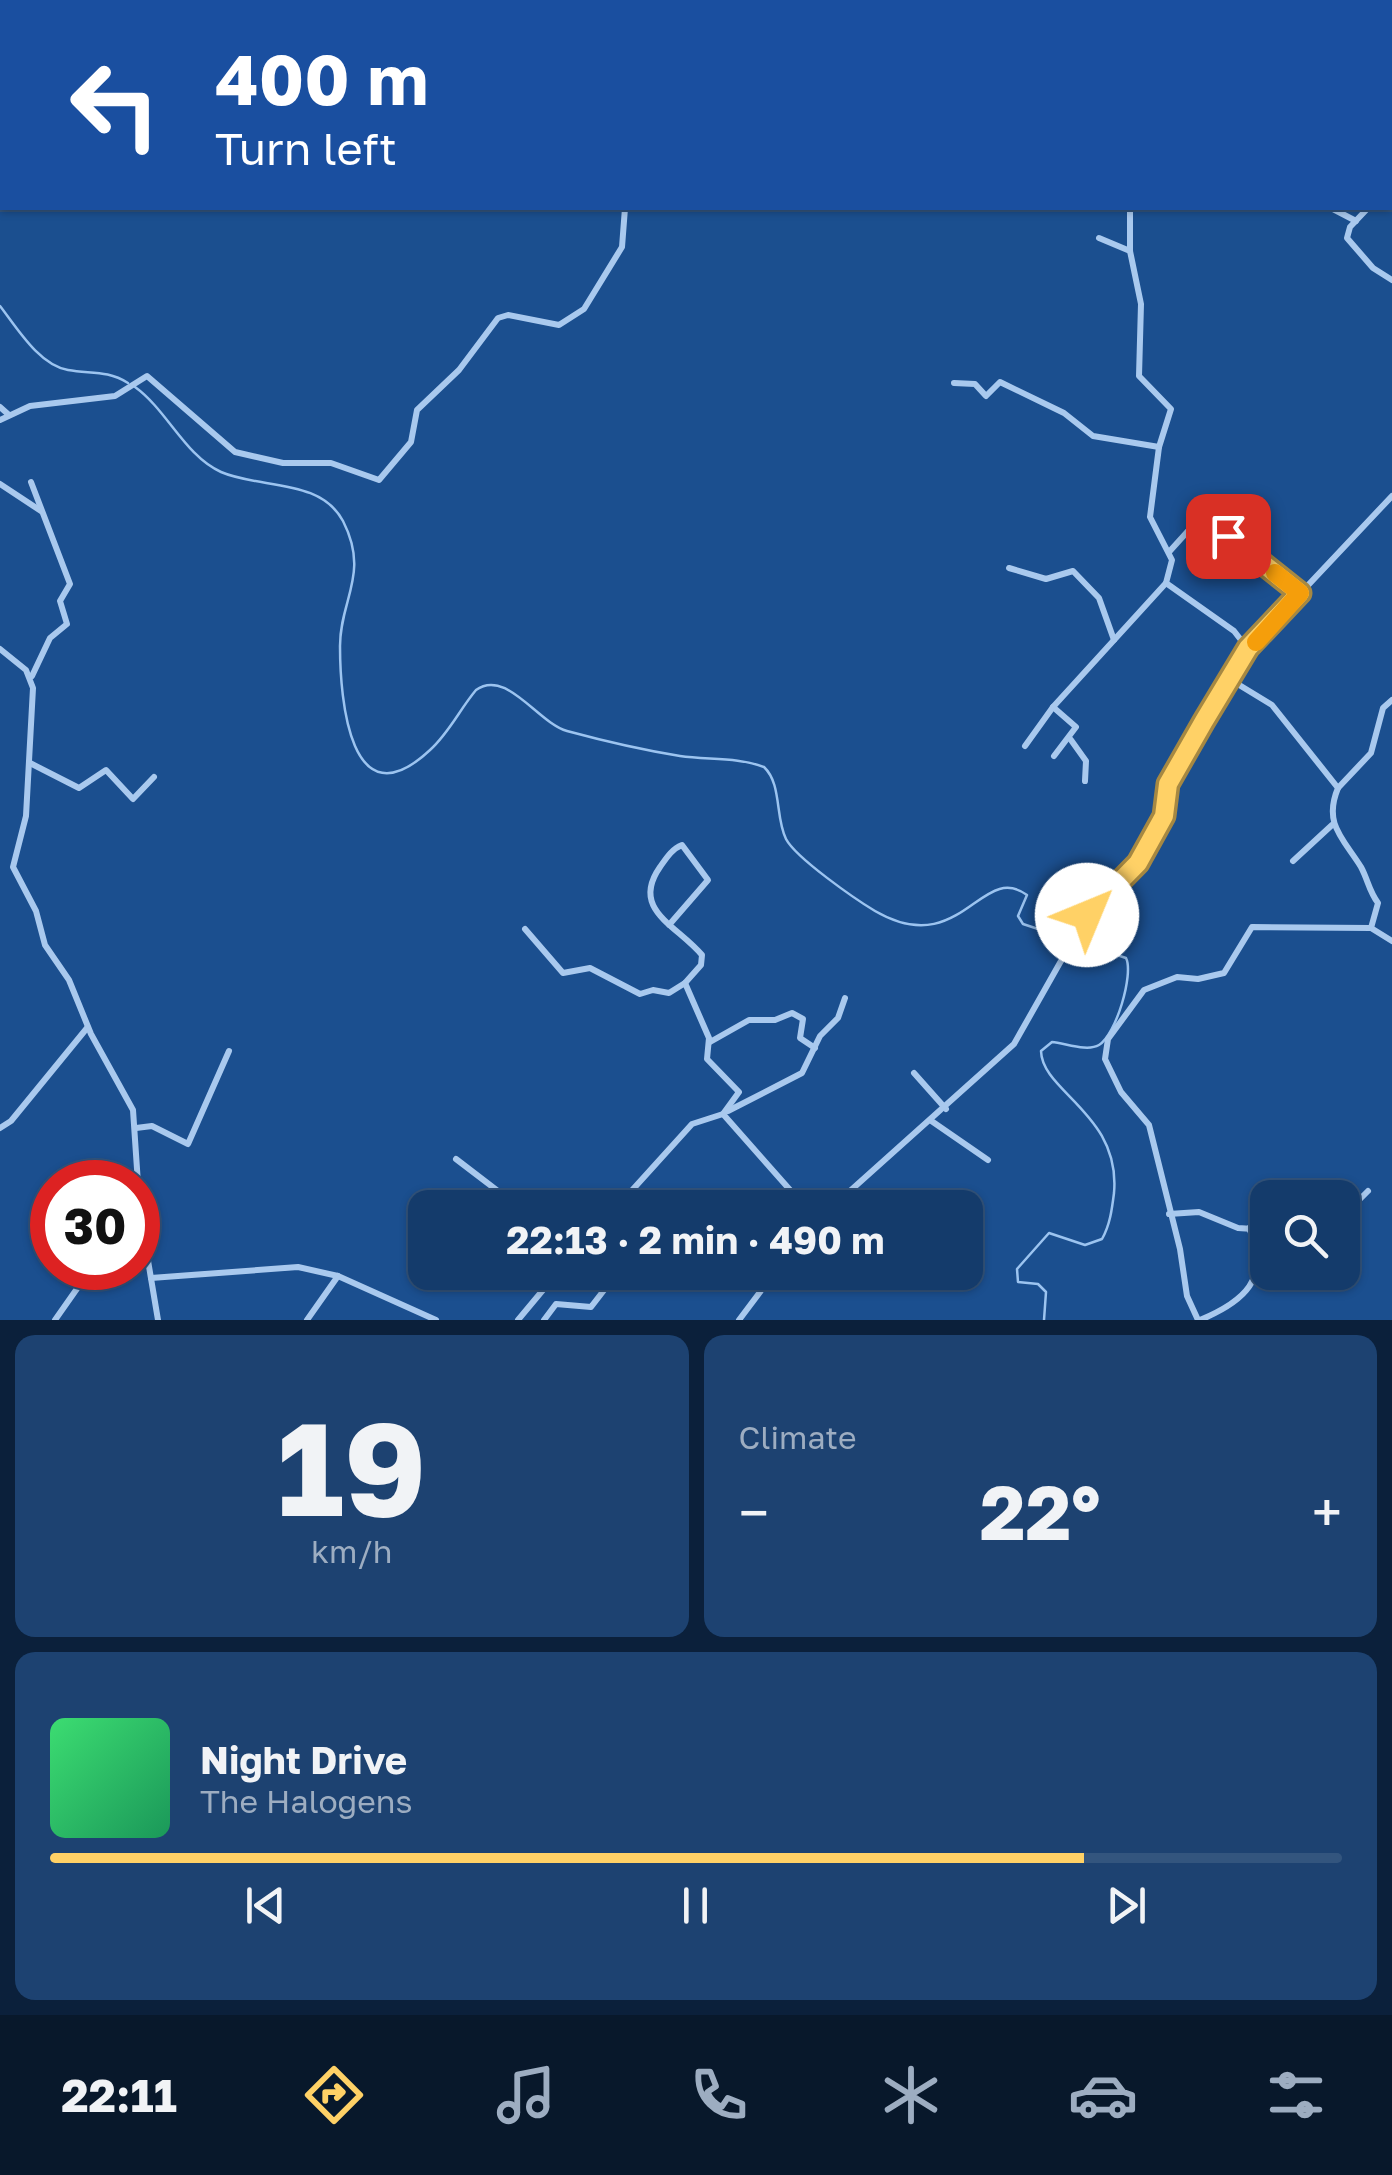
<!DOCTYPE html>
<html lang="en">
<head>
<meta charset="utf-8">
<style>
  body { margin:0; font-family:"Golos Text",sans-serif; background:#1d4271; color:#f1f3f6; height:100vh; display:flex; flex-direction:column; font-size:38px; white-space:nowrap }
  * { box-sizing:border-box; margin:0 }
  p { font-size:32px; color:#9dadc1 }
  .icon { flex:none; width:55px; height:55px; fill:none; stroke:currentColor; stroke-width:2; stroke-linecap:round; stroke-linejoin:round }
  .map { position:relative; height:1320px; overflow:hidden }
  .drawer { display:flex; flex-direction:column; gap:15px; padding:15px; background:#0b203b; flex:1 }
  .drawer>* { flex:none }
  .top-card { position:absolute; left:0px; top:0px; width:1392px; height:210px; box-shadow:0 2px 8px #0004,0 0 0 2px #33557e; background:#1a4fa0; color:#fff; overflow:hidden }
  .buttons { position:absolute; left:1250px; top:1180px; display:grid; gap:20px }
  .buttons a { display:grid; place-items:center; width:110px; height:110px; border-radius:20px; background:#143b6b; box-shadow:0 2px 8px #0004,0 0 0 2px #33557e; font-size:50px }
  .speed { position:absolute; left:30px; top:1160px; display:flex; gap:20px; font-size:50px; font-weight:700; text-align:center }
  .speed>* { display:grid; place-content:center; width:130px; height:130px; border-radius:50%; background:#143b6b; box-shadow:0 2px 8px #0004,0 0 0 2px #33557e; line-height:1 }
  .speed .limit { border:15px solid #d22; background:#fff; color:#111 }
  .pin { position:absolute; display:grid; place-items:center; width:85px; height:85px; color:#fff; margin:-42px; border-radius:20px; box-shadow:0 5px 15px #0006 }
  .me { position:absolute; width:110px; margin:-55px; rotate:45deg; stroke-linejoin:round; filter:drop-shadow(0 0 8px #0008) }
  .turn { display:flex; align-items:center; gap:35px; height:210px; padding:0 50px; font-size:45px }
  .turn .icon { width:130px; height:130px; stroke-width:2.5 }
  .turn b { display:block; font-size:70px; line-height:85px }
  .big { font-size:75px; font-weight:700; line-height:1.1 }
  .drawer .card { flex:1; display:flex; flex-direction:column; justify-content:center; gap:15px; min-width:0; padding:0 35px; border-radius:20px; background:#1d4271 }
  .drawer .dial { align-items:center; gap:0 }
  .dial b { font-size:130px; line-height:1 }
  .song { display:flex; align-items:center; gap:30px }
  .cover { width:120px; height:120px; border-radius:15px; background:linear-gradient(135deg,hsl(140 70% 55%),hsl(150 70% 35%)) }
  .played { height:10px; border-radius:5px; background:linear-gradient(90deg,#ffd166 80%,#33557e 80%) }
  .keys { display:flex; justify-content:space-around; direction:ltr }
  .heat { display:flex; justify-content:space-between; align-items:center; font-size:55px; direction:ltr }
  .drawer .tiles { flex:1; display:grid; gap:15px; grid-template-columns:1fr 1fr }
  .card:last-child { grid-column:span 2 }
  .trip { position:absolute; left:408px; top:1190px; width:575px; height:100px; border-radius:20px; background:#143b6b; box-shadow:0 2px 8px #0004,0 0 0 2px #33557e; font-weight:700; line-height:100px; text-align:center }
  .menu { display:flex; height:160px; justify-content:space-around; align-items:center; background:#08182b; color:#9dadc1 }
  .menu .icon { width:70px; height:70px }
  .menu .selected { color:#ffd166 }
  .menu b { font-size:45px; color:#f1f3f6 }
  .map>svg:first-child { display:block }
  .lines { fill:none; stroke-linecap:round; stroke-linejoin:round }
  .stream { stroke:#9cc4f0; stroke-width:2.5 }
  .minor { stroke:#a9c9ee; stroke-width:6 }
  .route-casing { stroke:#a68842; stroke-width:25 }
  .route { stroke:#ffd166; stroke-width:18 }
  .slow { stroke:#f59e0b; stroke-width:18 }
</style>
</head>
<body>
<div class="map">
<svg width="1392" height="1320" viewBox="0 0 1392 1320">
  <rect width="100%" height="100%" fill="#1b4f8f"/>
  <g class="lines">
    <g class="stream">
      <path d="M0 306C17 328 39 365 68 370 91 374 107 370 128 383"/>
      <path d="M135 387C167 410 185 456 221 472 260 489 320 478 343 521 370 574 340 599 340 646 340 699 350 825 430 750 449 733 460 709 476 690 506 668 538 723 567 731 604 741 643 750 680 756 708 760 738 757 764 767 782 784 775 817 786 839 796 858 855 899 875 911 961 961 981 861 1027 895L1018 916 1023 924 1126 958C1134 974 1116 1035 1099 1045 1087 1052 1065 1043 1052 1042L1041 1051C1042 1092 1121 1114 1114 1193 1112 1209 1110 1225 1102 1239L1085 1245 1049 1233 1017 1269 1018 1282 1038 1284 1046 1292 1044 1320"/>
    </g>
    <g class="minor">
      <path d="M393 0 398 2"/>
      <path d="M631 0 633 2"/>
      <path d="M971 0 974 2"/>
      <path d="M1047 0 1049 2"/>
      <path d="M695 2 697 0"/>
      <path d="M803 2 804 0"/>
      <path d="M1158 2 1159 0"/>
      <path d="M1130 208V251L1141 304 1139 376 1171 409 1159 447 1150 517 1172 560 1166 583 1234 631 1248 649"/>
      <path d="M1331 208 1356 221"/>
      <path d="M1368 208 1350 227 1347 238 1373 268 1392 280"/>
      <path d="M1099 238 1130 251"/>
      <path d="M954 383 975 384 986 396 1000 382 1064 413 1093 436 1159 447"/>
      <path d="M0 407 9 415"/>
      <path d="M0 420 30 406 115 396 147 376 235 452 283 463H331L379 480 411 442 417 410 459 370 498 318 508 315 559 325 584 309 622 247 625 208"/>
      <path d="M31 482 70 584 60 601 67 624 50 638 32 676"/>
      <path d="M0 484 41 511"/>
      <path d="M1169 552 1188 531 1211 544 1228 536 1300 593"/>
      <path d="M1009 568 1046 579 1073 571 1099 598 1114 640"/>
      <path d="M0 649 26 670 33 688 26 816 13 867 36 911 45 945 69 980 91 1034 133 1110 140 1213 158 1320"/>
      <path d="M1231 680 1272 705 1338 788C1323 824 1343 838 1361 867 1368 880 1369 891 1378 903L1371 928 1392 941"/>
      <path d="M1053 707 1076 727 1054 756"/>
      <path d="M1071 740 1086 761 1085 781"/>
      <path d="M1025 746 1053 707 1166 583"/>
      <path d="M30 763 79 788 106 770 133 799 154 777"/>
      <path d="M1338 788 1371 753 1383 708 1392 700"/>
      <path d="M1293 861 1332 825"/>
      <path d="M669 925 708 880 682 845C672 849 667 857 660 867 630 910 677 925 702 955L701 965 685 983"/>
      <path d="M525 929 563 973 590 968 640 994 653 990 669 993 685 983 709 1038 707 1059 739 1092 723 1114 806 1208"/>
      <path d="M710 1042 749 1020H775L792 1013 803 1019 800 1038 815 1048"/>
      <path d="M914 1073 946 1109"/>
      <path d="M728 1111 802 1073 820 1036 838 1018 845 998"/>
      <path d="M930 1120 988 1160"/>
      <path d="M0 1128 11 1121 87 1028"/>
      <path d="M136 1128 152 1126 188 1144 229 1051"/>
      <path d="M456 1159 520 1208"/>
      <path d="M526 1208 533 1202 544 1208"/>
      <path d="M616 1208 692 1124 723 1114"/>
      <path d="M831 1208 1014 1044 1087 915 1132 870 1156 836 1169 784 1248 649 1392 496"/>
      <path d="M1169 1214 1199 1212 1238 1228 1268 1230"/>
      <path d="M1342 1217 1368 1191"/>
      <path d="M151 1278 298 1267 338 1276 436 1320"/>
      <path d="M55 1320 81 1283 101 1268"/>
      <path d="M307 1320 338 1276"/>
      <path d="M518 1320 558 1272"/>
      <path d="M544 1320 556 1304 591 1307 618 1272"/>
      <path d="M739 1320 775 1272"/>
      <path d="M1198 1320 1187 1296 1180 1249 1149 1125 1121 1092 1105 1059 1108 1039 1144 990 1177 977 1198 979 1224 973 1252 927 1371 928"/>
      <path d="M1200 1320C1243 1302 1272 1279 1249 1228"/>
    </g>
  </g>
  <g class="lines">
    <defs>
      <path id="route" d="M1087 915 1138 863 1164 816 1168 784 1204 721 1248 648 1300 593 1228 536"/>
    </defs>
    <use href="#route" class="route-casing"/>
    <use href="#route" class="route"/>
    <path class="slow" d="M1256 642 1300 593 1275 573"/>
  </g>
</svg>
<div class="buttons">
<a><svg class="icon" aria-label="search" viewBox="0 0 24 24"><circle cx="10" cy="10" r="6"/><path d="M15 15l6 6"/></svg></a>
</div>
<div class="speed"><div class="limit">30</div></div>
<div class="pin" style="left:1228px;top:536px;background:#d93025"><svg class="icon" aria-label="arrive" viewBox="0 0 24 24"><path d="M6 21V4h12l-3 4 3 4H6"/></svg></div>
<svg class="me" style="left:1087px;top:915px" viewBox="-20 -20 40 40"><circle r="19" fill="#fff"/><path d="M0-13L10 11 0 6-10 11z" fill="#ffd166"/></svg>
<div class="trip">22:13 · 2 min · 490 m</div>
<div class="top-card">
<div class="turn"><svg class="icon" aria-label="left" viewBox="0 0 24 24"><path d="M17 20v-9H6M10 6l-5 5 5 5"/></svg><div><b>400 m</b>Turn left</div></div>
</div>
</div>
<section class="drawer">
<div class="tiles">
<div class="card dial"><b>19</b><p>km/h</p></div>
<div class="card"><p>Climate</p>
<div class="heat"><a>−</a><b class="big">22°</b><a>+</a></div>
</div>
<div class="card">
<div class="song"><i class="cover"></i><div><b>Night Drive</b><p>The Halogens</p></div></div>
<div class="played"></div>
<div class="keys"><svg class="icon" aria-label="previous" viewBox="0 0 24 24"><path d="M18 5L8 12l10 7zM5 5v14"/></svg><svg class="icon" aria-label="pause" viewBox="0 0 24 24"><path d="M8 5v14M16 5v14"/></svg><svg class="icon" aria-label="next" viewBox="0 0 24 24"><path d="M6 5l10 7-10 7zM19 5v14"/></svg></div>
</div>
</div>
</section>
<nav class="menu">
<b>22:11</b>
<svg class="icon selected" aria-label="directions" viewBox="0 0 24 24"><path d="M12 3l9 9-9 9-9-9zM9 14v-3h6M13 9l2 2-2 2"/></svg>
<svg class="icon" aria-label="music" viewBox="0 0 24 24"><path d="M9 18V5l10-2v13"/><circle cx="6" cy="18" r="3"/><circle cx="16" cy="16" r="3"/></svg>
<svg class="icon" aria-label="phone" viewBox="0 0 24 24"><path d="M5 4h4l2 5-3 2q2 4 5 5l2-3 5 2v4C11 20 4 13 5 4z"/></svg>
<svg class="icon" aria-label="climate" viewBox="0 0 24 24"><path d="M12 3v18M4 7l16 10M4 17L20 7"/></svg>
<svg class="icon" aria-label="car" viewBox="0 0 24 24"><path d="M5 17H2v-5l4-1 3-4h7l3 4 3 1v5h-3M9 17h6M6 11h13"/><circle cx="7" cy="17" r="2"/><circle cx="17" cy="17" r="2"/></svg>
<svg class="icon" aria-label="filters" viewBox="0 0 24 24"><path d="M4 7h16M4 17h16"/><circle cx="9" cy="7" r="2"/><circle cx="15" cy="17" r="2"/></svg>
</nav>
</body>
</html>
